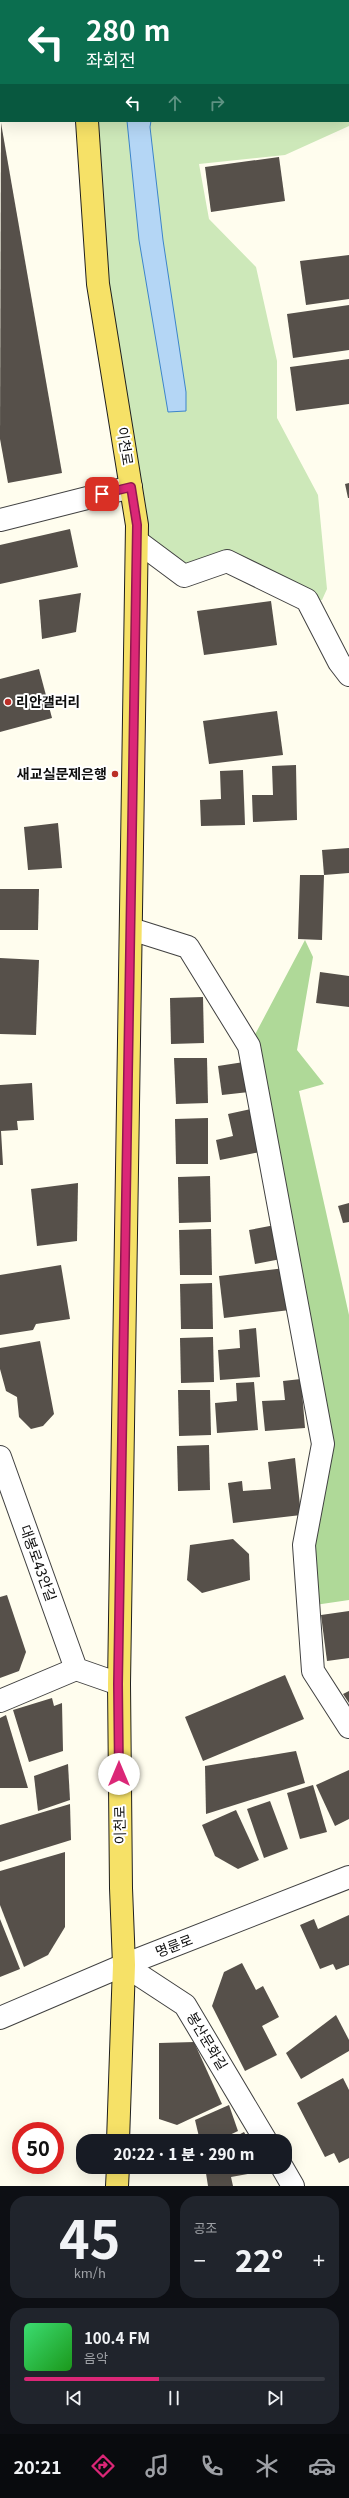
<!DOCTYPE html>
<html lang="ko">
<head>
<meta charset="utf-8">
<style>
  body { margin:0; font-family:Georgia,"Noto Sans KR",serif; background:#20242c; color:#f1f3f6; height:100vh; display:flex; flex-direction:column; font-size:15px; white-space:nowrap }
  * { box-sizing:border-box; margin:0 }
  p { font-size:13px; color:#9ea1a6 }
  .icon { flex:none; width:22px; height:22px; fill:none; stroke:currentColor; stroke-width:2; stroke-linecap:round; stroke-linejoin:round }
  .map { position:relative; height:2186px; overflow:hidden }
  .side { display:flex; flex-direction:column; gap:10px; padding:10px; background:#0d0f14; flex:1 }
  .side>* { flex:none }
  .top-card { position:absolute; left:0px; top:0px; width:349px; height:122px; box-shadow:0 4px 16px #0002; background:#0b6e4f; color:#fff; overflow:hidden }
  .speed { position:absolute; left:12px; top:2122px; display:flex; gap:8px; font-size:20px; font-weight:700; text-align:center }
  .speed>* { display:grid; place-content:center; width:52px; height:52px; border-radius:50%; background:#171b24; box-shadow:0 4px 16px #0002; line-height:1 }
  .speed .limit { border:6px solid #d22; background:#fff; color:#111 }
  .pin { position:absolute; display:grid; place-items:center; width:34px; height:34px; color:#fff; margin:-17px; border-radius:8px; box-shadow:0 2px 6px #0006 }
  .me { position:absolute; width:44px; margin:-22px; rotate:0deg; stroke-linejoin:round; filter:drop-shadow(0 0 3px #0008) }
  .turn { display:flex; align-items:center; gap:14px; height:84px; padding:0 20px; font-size:18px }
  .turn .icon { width:52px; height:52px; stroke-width:2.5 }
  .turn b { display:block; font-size:28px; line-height:34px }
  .lanes { display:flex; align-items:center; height:38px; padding:0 20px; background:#0003; justify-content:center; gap:20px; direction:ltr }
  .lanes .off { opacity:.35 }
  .big { font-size:30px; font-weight:800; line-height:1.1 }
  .side .widget { flex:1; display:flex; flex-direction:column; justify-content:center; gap:6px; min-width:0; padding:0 14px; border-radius:16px; background:#20242c }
  .side .dial { align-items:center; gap:0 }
  .dial b { font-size:52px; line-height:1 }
  .song { display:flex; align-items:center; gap:12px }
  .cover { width:48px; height:48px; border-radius:6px; background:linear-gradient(135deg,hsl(140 70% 55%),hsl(120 70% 35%)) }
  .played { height:4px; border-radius:2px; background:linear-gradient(90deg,#db2777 45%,#363941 45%) }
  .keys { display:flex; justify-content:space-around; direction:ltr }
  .heat { display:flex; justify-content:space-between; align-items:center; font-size:22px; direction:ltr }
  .side .tiles { flex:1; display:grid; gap:10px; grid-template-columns:1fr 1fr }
  .widget:last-child { grid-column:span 2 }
  .trip { position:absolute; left:76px; top:2134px; width:216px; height:40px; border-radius:16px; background:#171b24; box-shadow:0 4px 16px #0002; font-weight:800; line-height:40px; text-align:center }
  .dock { display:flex; height:64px; justify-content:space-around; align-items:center; background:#090b0e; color:#9ea1a6 }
  .dock .icon { width:28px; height:28px }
  .dock .on { color:#db2777 }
  .dock b { font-size:18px; color:#f1f3f6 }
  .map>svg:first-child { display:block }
  .green { fill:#cde8b9 }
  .forest { fill:#afd998 }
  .water { fill:#b4d6f5; stroke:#3c84cb }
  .building { fill:#56504a }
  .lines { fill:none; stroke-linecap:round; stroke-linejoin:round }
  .minor-casing { stroke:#414141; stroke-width:24 }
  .major-casing { stroke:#1f1f1f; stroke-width:24 }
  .minor { stroke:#fff; stroke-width:22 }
  .major { stroke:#f6e167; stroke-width:22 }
  .route-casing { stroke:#8e194d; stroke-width:10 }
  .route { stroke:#db2777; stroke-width:7 }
  .poi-dot { fill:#bb2f28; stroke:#fff; stroke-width:1.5 }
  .labels { text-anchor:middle; stroke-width:4; stroke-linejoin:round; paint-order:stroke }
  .street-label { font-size:14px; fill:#0e0e0e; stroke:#fff }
  .poi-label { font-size:14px; font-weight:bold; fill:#0e0e0e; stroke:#fff; text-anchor:start }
</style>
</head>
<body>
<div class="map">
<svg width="349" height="2186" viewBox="0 0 349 2186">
  <rect width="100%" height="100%" fill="#fffdee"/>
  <path class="green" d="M103 0H349V126L285 155 199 164 209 219 256 267 277 361V418L318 495 327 589 322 600H307L237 566 184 576 137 541 87 121H348V1Z"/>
  <path class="forest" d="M305 940 313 957 297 1050 324 1084 299 1091 349 1315V1600L308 1606 323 1444 249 1046Z"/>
  <path class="water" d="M127 121H151L150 127 163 240 186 392V411L168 412 139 240Z"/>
  <g class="building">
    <path d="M1 123 62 473 8 483 0 439Z"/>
    <path d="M279 157 285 201 211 212 205 167Z"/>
    <path d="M349 255V299L306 305 300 261Z"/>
    <path d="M349 305V350L293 358 287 314Z"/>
    <path d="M349 359V404L296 411 290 367Z"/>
    <path d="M349 483V498H348L345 484Z"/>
    <path d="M70 529 78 567 0 584V545Z"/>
    <path d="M81 593 76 632 42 639 39 600Z"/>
    <path d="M271 601 277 645 204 655 197 611Z"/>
    <path d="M39 669 52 718 0 732V679Z"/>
    <path d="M277 711 283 755 209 764 203 721Z"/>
    <path d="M296 765 297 820 253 822 252 795H273L272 766Z"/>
    <path d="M243 770 245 825 201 826 200 800 221 799 220 771Z"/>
    <path d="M58 823 62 868 28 870 24 827Z"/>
    <path d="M349 848V873L324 875 322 850Z"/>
    <path d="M300 875H324L322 940 298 939Z"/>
    <path d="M0 889H39L38 930H0Z"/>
    <path d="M0 958 39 960 36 1035 0 1034Z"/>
    <path d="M320 972 349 976V1007L316 1003Z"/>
    <path d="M203 997 204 1043 171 1044 170 998Z"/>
    <path d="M174 1058H207L208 1103 176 1104Z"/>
    <path d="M244 1062 249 1092 222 1095 218 1066Z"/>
    <path d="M32 1083 34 1120 17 1121 18 1130 1 1131 3 1165H0V1085Z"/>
    <path d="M251 1109 260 1152 220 1160 216 1140 233 1136 228 1114Z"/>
    <path d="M208 1118V1164H176L175 1119Z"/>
    <path d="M210 1176 211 1222 179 1223 178 1177Z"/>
    <path d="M78 1183 77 1241 37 1246 31 1189Z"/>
    <path d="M349 1203V1222L343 1223 338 1206Z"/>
    <path d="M275 1225 281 1259 255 1264 249 1230Z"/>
    <path d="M211 1229 212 1275H180L179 1230Z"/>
    <path d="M61 1265 70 1319 36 1324 33 1330 0 1335V1275Z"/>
    <path d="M285 1268 290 1310 224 1318 219 1276Z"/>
    <path d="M212 1283 213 1329H181L180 1284Z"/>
    <path d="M256 1328 260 1377 220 1380 218 1350 240 1348 239 1330Z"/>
    <path d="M213 1337 214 1382 181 1383 180 1338Z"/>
    <path d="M40 1341 54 1414 43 1426 31 1429 19 1417 17 1397 6 1391 0 1369V1348Z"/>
    <path d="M301 1379 305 1428 265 1431 262 1401 285 1400 283 1381Z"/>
    <path d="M254 1382 258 1430 217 1433 215 1403 237 1401 236 1383Z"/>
    <path d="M178 1390H210L211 1435 179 1436Z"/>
    <path d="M209 1445 210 1490 178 1491 177 1446Z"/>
    <path d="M295 1458 301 1515 233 1523 228 1483 242 1481 243 1491 271 1489 268 1462Z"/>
    <path d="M233 1539 249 1554 250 1580 202 1593 187 1580 190 1545Z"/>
    <path d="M7 1595 26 1652 19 1671 0 1678V1597Z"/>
    <path d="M349 1611V1658L327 1661 321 1615Z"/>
    <path d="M285 1675 304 1719 203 1761 185 1717Z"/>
    <path d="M349 1691V1703L343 1694Z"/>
    <path d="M52 1698 54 1706 62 1703 63 1751 29 1762 13 1710Z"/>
    <path d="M6 1715 28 1788H0V1718Z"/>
    <path d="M296 1751 305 1783 206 1814 205 1766Z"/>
    <path d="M68 1764 70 1800 38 1811 34 1776Z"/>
    <path d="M349 1770V1819L335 1826 316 1785Z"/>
    <path d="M313 1785 327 1832 300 1839 287 1793Z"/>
    <path d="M270 1801 288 1849 264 1858 247 1809Z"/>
    <path d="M70 1804 71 1840 0 1862V1825Z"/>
    <path d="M236 1810 259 1860 238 1869 215 1856 202 1825Z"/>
    <path d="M65 1852V1927L48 1955 24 1967 0 1905V1871Z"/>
    <path d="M349 1915V1965L336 1970 333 1964 320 1969 300 1925 314 1919 318 1929Z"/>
    <path d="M0 1919 20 1969 0 1977Z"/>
    <path d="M242 1963 256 1990 263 1986 279 2017 262 2026 277 2055 245 2071 212 2006 224 1972Z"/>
    <path d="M336 2015 349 2040V2051L301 2079 286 2053Z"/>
    <path d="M194 2042 222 2104 177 2125 159 2119V2043Z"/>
    <path d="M343 2078 349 2090V2158L339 2163 334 2153 325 2157 297 2103Z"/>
    <path d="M229 2105 238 2131 217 2141H200L195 2120Z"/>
    <path d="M244 2132 249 2141H227Z"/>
    <path d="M205 2167H262L264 2171 231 2177 233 2186H208Z"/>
  </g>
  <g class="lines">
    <defs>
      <g id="minor">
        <path d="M0 520 131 487"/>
        <path d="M137 541 184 576 227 561 307 600 339 662 349 675"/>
        <path d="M131 929 188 947 249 1046 323 1444 304 1545 313 1671 349 1727"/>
        <path d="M0 1457 76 1669 119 1684"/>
        <path d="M0 1701 76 1669"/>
        <path d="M124 1965 185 2005 266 2141"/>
        <path d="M0 2018 124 1965 349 1877"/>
        <path d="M282 2167 293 2186"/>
      </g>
      <g id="major">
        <path d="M104 1 105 0"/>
        <path d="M87 121 98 284 137 525 119 1684 121 1888 124 1965 118 2141"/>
        <path d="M117 2186 118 2167"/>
      </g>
    </defs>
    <use href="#minor" class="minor-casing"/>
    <use href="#major" class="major-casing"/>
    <use href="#minor" class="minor"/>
    <use href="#major" class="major"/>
  </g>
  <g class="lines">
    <defs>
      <path id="route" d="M102 494 131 487 137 525 118 1684 119 1774"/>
    </defs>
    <use href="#route" class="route-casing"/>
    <use href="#route" class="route"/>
  </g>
  <g class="poi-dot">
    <circle cx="8" cy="702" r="4"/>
    <circle cx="115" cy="774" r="4"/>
  </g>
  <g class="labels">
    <g class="street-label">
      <text transform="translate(125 446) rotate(81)" y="5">이천로</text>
      <text transform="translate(38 1563) rotate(70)" y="5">대봉로43안길</text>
      <text transform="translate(120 1825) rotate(-91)" y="5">이천로</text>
      <text transform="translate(174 1946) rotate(-21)" y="5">명륜로</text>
      <text transform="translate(207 2041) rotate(59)" y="5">봉산문화길</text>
    </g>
    <g class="poi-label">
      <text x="16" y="707">리안갤러리</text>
      <text x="107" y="779" text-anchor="end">새교실문제은행</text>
    </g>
  </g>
</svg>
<div class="speed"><div class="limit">50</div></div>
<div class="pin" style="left:102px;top:494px;background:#d93025"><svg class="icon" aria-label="arrive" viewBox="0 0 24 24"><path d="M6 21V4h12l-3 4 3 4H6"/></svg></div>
<svg class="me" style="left:119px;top:1774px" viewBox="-20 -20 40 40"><circle r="19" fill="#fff"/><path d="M0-13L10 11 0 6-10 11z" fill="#db2777"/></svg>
<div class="trip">20:22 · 1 분 · 290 m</div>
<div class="top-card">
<div class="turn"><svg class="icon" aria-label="left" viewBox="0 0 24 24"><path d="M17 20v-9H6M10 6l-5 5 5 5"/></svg><div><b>280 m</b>좌회전</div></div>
<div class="lanes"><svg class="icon" aria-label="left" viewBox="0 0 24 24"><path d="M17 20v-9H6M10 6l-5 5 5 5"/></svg><svg class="icon off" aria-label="ahead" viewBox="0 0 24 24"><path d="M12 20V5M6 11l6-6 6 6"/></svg><svg class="icon off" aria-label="right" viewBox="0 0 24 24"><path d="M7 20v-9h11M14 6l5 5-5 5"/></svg></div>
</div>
</div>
<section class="side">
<div class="tiles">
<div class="widget dial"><b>45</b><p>km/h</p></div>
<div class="widget"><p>공조</p>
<div class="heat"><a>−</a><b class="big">22°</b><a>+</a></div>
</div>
<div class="widget">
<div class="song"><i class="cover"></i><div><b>100.4 FM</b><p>음악</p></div></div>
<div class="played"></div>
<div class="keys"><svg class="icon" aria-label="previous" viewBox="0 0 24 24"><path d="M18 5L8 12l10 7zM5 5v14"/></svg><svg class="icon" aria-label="pause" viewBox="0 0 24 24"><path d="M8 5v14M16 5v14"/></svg><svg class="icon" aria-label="next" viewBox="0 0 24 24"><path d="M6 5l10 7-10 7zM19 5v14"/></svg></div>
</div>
</div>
</section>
<nav class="dock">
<b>20:21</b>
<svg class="icon on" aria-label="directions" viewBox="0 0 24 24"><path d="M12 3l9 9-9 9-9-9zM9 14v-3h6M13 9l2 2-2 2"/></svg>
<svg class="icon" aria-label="music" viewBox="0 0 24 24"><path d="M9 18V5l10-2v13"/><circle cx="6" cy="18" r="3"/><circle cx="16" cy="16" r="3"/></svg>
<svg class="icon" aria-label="phone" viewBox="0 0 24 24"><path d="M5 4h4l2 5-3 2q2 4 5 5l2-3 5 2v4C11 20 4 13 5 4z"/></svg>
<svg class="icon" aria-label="climate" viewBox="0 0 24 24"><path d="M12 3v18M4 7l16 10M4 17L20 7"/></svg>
<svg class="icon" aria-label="car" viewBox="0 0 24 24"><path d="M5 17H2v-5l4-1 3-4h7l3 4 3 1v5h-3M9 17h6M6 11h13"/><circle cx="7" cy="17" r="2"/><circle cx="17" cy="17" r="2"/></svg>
</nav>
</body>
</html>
